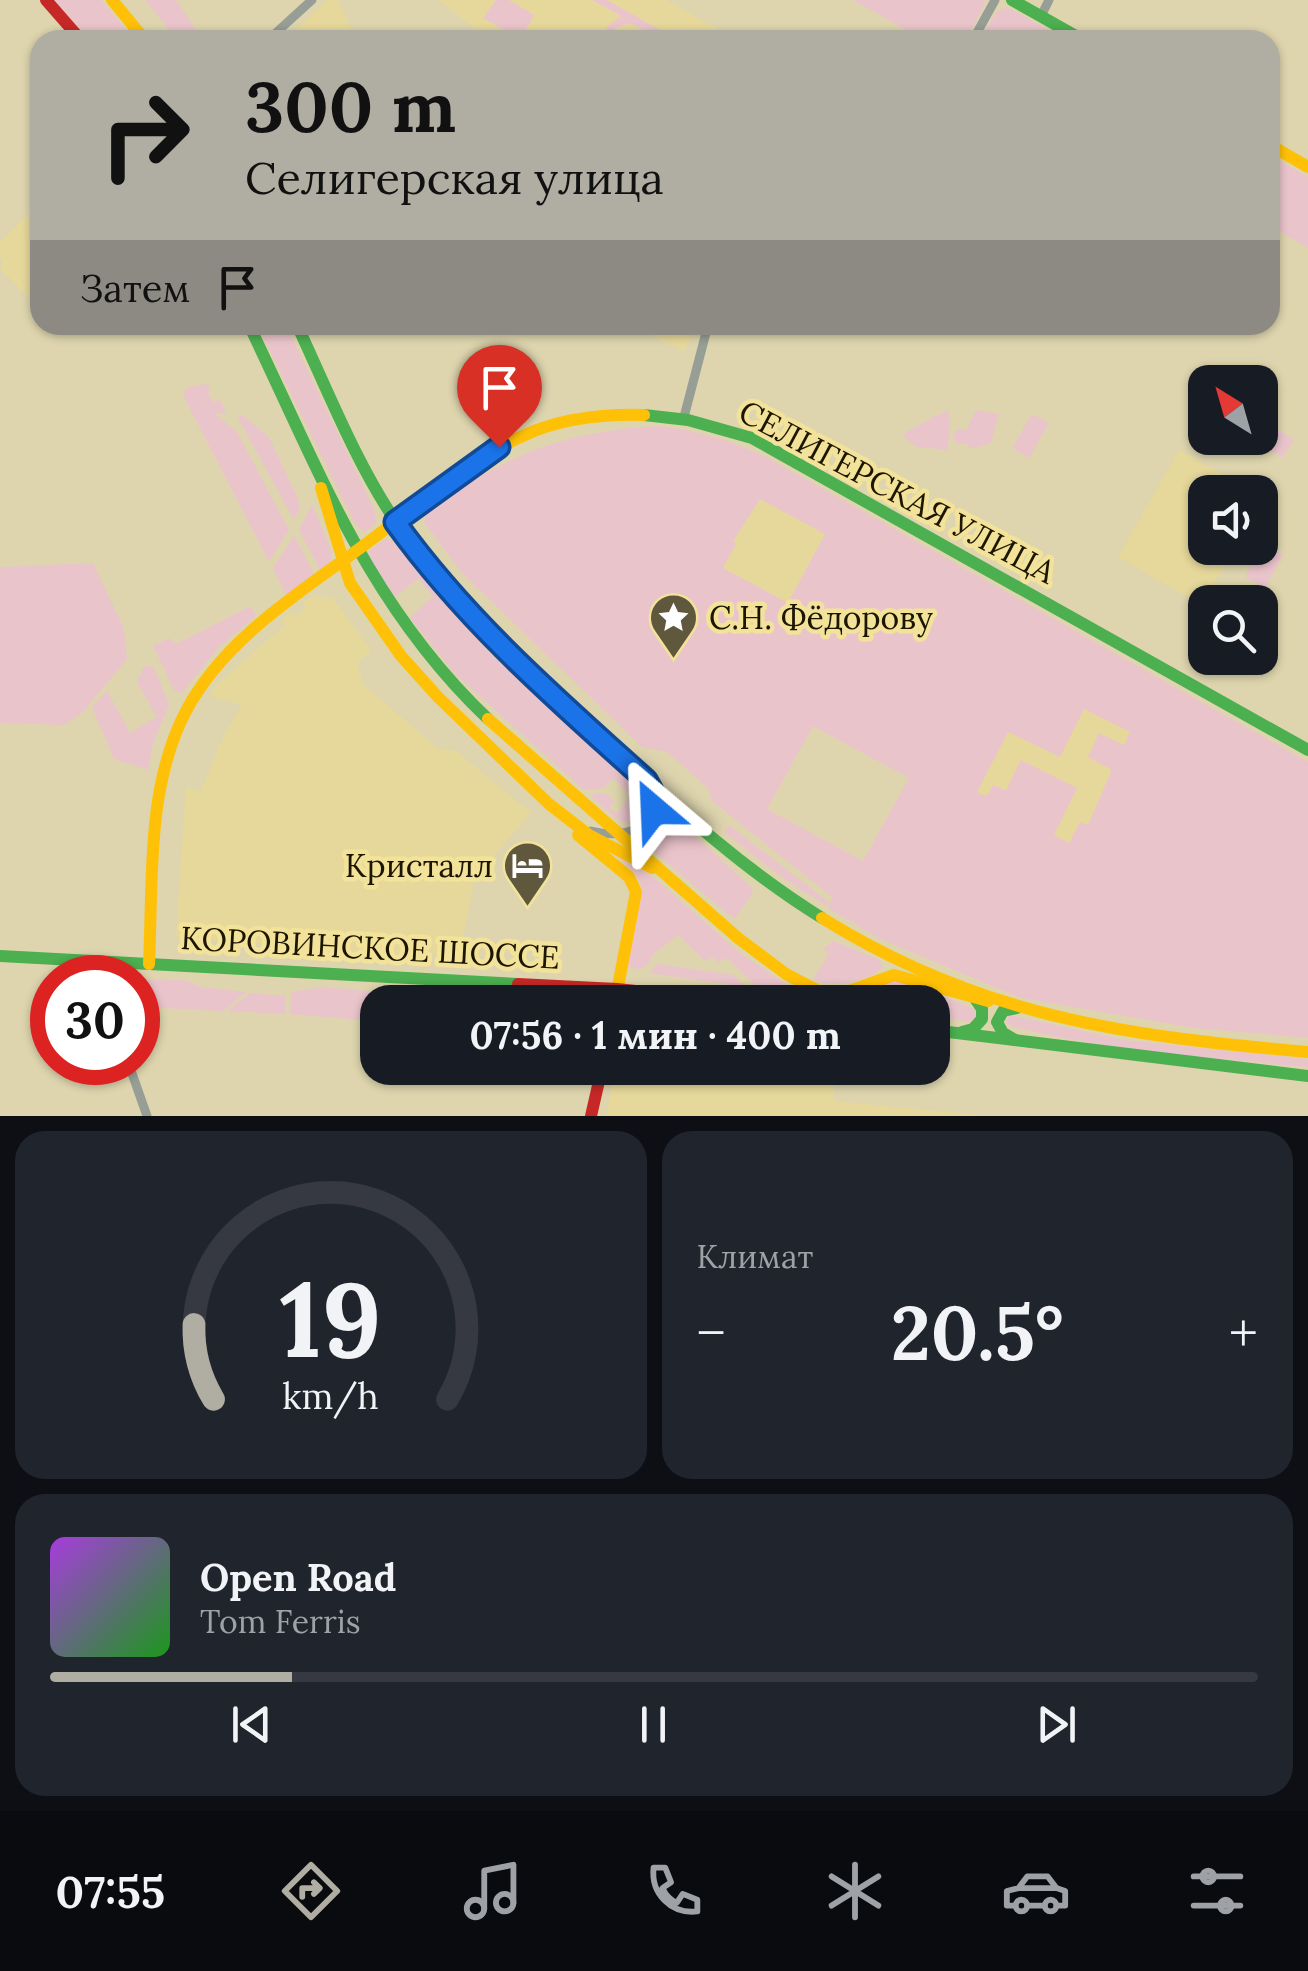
<!DOCTYPE html>
<html lang="ru">
<head>
<meta charset="utf-8">
<style>
  body { margin:0; font-family:Lora,serif; background:#20242c; color:#f1f3f6; height:100vh; display:flex; flex-direction:column; font-size:38px; white-space:nowrap }
  * { box-sizing:border-box; margin:0 }
  p { font-size:32px; color:#9ea1a6 }
  .icon { flex:none; width:55px; height:55px; fill:none; stroke:currentColor; stroke-width:2; stroke-linecap:round; stroke-linejoin:round }
  .map { position:relative; height:1116px; overflow:hidden }
  .drawer { display:flex; flex-direction:column; gap:15px; padding:15px; background:#0d0f14; flex:1 }
  .drawer>* { flex:none }
  .hud { position:absolute; left:30px; top:30px; width:1250px; height:305px; border-radius:30px; box-shadow:0 2px 8px #0004; background:#b0ada3; color:#111; overflow:hidden }
  .needle { width:65px; rotate:323deg }
  .fabs { position:absolute; left:1188px; top:365px; display:grid; gap:20px }
  .fabs a { display:grid; place-items:center; width:90px; height:90px; border-radius:20px; background:#171b24; box-shadow:0 2px 8px #0004; font-size:50px }
  .speed { position:absolute; left:30px; top:955px; display:flex; gap:20px; font-size:50px; font-weight:700; text-align:center }
  .speed>* { display:grid; place-content:center; width:130px; height:130px; border-radius:50%; background:#171b24; box-shadow:0 2px 8px #0004; line-height:1 }
  .speed .limit { border:15px solid #d22; background:#fff; color:#111 }
  .pin { position:absolute; display:grid; place-items:center; width:85px; height:85px; color:#fff; margin:-102px -42px; border-radius:50% 50% 50% 0; rotate:-45deg; box-shadow:0 0 10px #0007 }
  .pin .icon { rotate:45deg }
  .me { position:absolute; width:110px; margin:-55px; rotate:334deg; stroke-linejoin:round; filter:drop-shadow(0 0 8px #0008) }
  .turn { display:flex; align-items:center; gap:35px; height:210px; padding:0 50px; font-size:45px }
  .turn .icon { width:130px; height:130px; stroke-width:2.5 }
  .turn b { display:block; font-size:70px; line-height:85px }
  .then { display:flex; align-items:center; height:95px; padding:0 50px; background:#0003; gap:20px; font-size:38px }
  .big { font-size:75px; font-weight:700; line-height:1.1 }
  .drawer .widget { flex:1; display:flex; flex-direction:column; justify-content:center; gap:15px; min-width:0; padding:0 35px; border-radius:30px; background:#20242c }
  .drawer .dial { align-items:center; gap:0 }
  .dial svg { height:260px; overflow:visible; fill:none; stroke:#363941; stroke-width:7; stroke-linecap:round; text-anchor:middle }
  .dial text { fill:#f1f3f6; stroke:none }
  .song { display:flex; align-items:center; gap:30px }
  .cover { width:120px; height:120px; border-radius:15px; background:linear-gradient(135deg,hsl(280 70% 55%),hsl(120 70% 35%)) }
  .played { height:10px; border-radius:5px; background:linear-gradient(90deg,#b0ada3 20%,#363941 20%) }
  .keys { display:flex; justify-content:space-around; direction:ltr }
  .heat { display:flex; justify-content:space-between; align-items:center; font-size:55px; direction:ltr }
  .drawer .tiles { flex:1; display:grid; gap:15px; grid-template-columns:1fr 1fr }
  .widget:last-child { grid-column:span 2 }
  .trip { position:absolute; left:360px; top:985px; width:590px; height:100px; border-radius:30px; background:#171b24; box-shadow:0 2px 8px #0004; font-weight:700; line-height:100px; text-align:center }
  .tab-bar { display:flex; height:160px; justify-content:space-around; align-items:center; background:#090b0e; color:#9ea1a6 }
  .tab-bar .icon { width:70px; height:70px }
  .tab-bar .selected { color:#b0ada3 }
  .tab-bar b { font-size:45px; color:#f1f3f6 }
  .map>svg:first-child { display:block }
  .built { fill:#e6d89b }
  .green { fill:#eac4cb; fill-rule:evenodd }
  .lines { fill:none; stroke-linecap:round; stroke-linejoin:round }
  .street { stroke:#979e96; stroke-width:9 }
  .fast { stroke:#4caf50; stroke-width:12 }
  .slow { stroke:#ffc107; stroke-width:12 }
  .jam { stroke:#c62828; stroke-width:12 }
  .route-casing { stroke:#114b97; stroke-width:25 }
  .route { stroke:#1a73e8; stroke-width:18 }
  .labels { text-anchor:middle; stroke-width:9; stroke-linejoin:round; paint-order:stroke }
  .street-label { font-size:32px; fill:#1c1500; stroke:#f2e29a }
  .poi-label { font-size:32px; fill:#1c1500; stroke:#f2e29a; text-anchor:start }
</style>
</head>
<body>
<div class="map">
<svg width="1308" height="1116" viewBox="0 0 1308 1116">
  <rect width="100%" height="100%" fill="#ded5ae"/>
  <g class="built">
    <path d="M328 0H338L356 40H284Z"/>
    <path d="M439 0H666L737 40H507L488 30 480 33Z"/>
    <path d="M40 203V308L1 270 3 261 0 258V242Z"/>
    <path d="M631 325H697L684 351Z"/>
    <path d="M1179 450 1254 492H1205V548H1234L1202 605 1118 557Z"/>
    <path d="M760 499 825 534 788 603 722 568 735 544 733 542Z"/>
    <path d="M313 596 333 598 371 651 357 663 363 684 438 749 456 751 531 813 475 877 461 948 446 956 407 952 405 959 313 954V949L176 937 186 787 201 791 224 735 242 705 210 696 215 686 285 625 282 619 290 613 296 616 305 609 304 602Z"/>
    <path d="M1084 709 1130 732 1124 745 1099 733 1112 769 1088 826 1069 843 1054 835 1077 788 1005 791 987 797 977 792 1008 732Z"/>
    <path d="M616 1068H836L833 1101 987 1116H606Z"/>
  </g>
  <g class="green">
    <path d="M54 0H101L135 40H89Z"/>
    <path d="M145 0H176L203 40H178Z"/>
    <path d="M496 0H509L534 15 521 39 483 18Z"/>
    <path d="M592 0H607L678 40H663L630 23 616 28 609 40H602L608 26 621 16Z"/>
    <path d="M853 0H984L985 4 966 40H924Z"/>
    <path d="M1007 8 1013 10 1066 40H979L998 10Z"/>
    <path d="M1270 155 1308 177V248L1270 226Z"/>
    <path d="M257 325H286L375 511 376 524 364 532 355 524Z"/>
    <path d="M205 384 210 387 208 394 215 403 219 398 226 413 215 414 237 432 289 530 269 562 183 395 188 387Z"/>
    <path d="M947 410 950 415 948 450 917 447 904 437 906 432Z"/>
    <path d="M976 410 999 414 991 443 971 449 967 444H956L953 434 957 430 967 429Z"/>
    <path d="M241 414 269 437 298 499 300 508 294 520 238 418Z"/>
    <path d="M1032 414 1049 423 1029 458 1012 448Z"/>
    <path d="M1260 420 1294 439 1283 458 1246 438H1260Z"/>
    <path d="M661 426C701 431 736 442 772 460L1308 762V1038L1195 1028 1021 998 880 939 828 908 832 897 712 801 708 788 667 752 642 747 462 573 424 522 428 510C509 454 563 431 661 426ZM760 499 825 534 788 603 723 568 736 544 733 541ZM1084 709 1130 732 1124 745 1099 733 1088 757 1112 770 1088 825 1080 822 1069 843 1054 835 1077 788 1021 760 1006 790 993 785 987 796 977 792 1008 732 1060 757ZM813 726 909 778 863 861 767 809Z"/>
    <path d="M312 504 332 552 331 561 320 570 299 530Z"/>
    <path d="M294 535 314 574 286 595 273 568Z"/>
    <path d="M385 539H391L492 655 648 792 649 808C634 841 609 813 592 797V794L605 793 614 801 609 807 617 814 630 795 613 778 604 788 584 790 455 674 410 618 433 596 418 579 394 597 369 558V551Z"/>
    <path d="M1263 544 1283 555 1265 588 1245 577Z"/>
    <path d="M93 563 124 629 127 659 81 714 64 725 0 723V567Z"/>
    <path d="M251 606 256 616 218 648 182 693 174 690 153 645 170 638 176 644Z"/>
    <path d="M144 666 154 667 169 705 153 743 148 770 114 759 92 707 107 691 130 733 157 717 137 682Z"/>
    <path d="M659 803 752 888 753 893 734 919 633 834 653 822Z"/>
    <path d="M729 825 829 902 827 906 783 878 724 832Z"/>
    <path d="M615 856 651 875 740 953 788 985 787 992 760 990 727 958 718 962 712 957 705 961 678 935 651 956 650 962 640 970 627 966 642 886 632 870Z"/>
    <path d="M833 941 878 959 883 967C865 982 835 990 813 979L829 954 823 949Z"/>
    <path d="M658 964 734 975 746 987 649 973Z"/>
    <path d="M138 979 184 980 201 987 246 992 223 1011 138 1007Z"/>
    <path d="M887 981H907L974 1009 977 1017 970 1022 933 1016 932 1002H867L855 998 858 993Z"/>
    <path d="M321 987 370 991V1021L290 1014 291 992Z"/>
    <path d="M378 991 452 996 451 1002H380Z"/>
    <path d="M250 993 285 996V1014L227 1011Z"/>
    <path d="M1009 1015 1124 1040 1308 1059V1067C1208 1058 1107 1051 1010 1026L1006 1022Z"/>
  </g>
  <g class="lines">
    <g class="street">
      <path d="M1041 16 1049 0"/>
      <path d="M268 40 312 0"/>
      <path d="M973 40 995 0"/>
      <path d="M684 417 708 325"/>
      <path d="M591 831C615 837 642 835 654 810L653 790"/>
      <path d="M119 978V962"/>
      <path d="M128 1062 147 1116"/>
    </g>
    <g class="fast">
      <path d="M1012 0 1083 40"/>
      <path d="M249 325C319 470 368 605 488 719"/>
      <path d="M297 325C328 391 355 461 396 522 454 609 533 678 610 747 678 809 744 870 822 918"/>
      <path d="M644 415 688 420 752 438 1308 750"/>
      <path d="M0 956 518 984"/>
      <path d="M932 1030 1308 1076"/>
      <path d="M962 1032 973 1029 982 1019V1009L974 997"/>
      <path d="M1015 1040 1003 1033 997 1022 1003 1011 1017 1008"/>
    </g>
    <g class="slow">
      <path d="M112 0 145 40"/>
      <path d="M1270 145 1308 167"/>
      <path d="M321 488 350 583 401 656 438 697 549 804 589 835 652 868"/>
      <path d="M488 719 738 938 786 974 840 1002"/>
      <path d="M578 835 629 877 636 892 615 1002"/>
      <path d="M822 918C981 1017 1126 1036 1308 1052"/>
      <path d="M149 964C153 881 146 787 186 711 227 634 308 588 375 537 422 501 469 459 525 435 562 418 603 414 644 415"/>
      <path d="M819 1002 894 975 988 1001"/>
    </g>
    <g class="jam">
      <path d="M46 0 81 40"/>
      <path d="M518 984 617 989 737 1002"/>
      <path d="M591 1116 602 1068"/>
    </g>
  </g>
  <g class="lines">
    <defs>
      <path id="route" d="M499 447 395 522C466 621 556 699 646 780L655 796 654 810"/>
    </defs>
    <use href="#route" class="route-casing"/>
    <use href="#route" class="route"/>
  </g>
  <defs>
    <symbol id="sight-pin" viewBox="-11 -11 22 30"><path d="M0 17L-7.5 6A9.5 9.5 0 1 1 7.5 6Z" fill="#60583d" stroke="#f2e29a"/><path d="M0-6L1.8-2.2L6-1.7L2.9 1.2L3.7 5.4L0 3.3L-3.7 5.4L-2.9 1.2L-6-1.7L-1.8-2.2Z" fill="#fff"/></symbol>
    <symbol id="hotel-pin" viewBox="-11 -11 22 30"><path d="M0 17L-7.5 6A9.5 9.5 0 1 1 7.5 6Z" fill="#60583d" stroke="#f2e29a"/><path d="M-6-4.5h1.5V1H6V5H4.5V3h-9V5H-6ZM-4 0a1.8 1.8 0 1 1 3.6 0ZM.5 0V-2.5h3Q6-2.5 6 0Z" fill="#fff"/></symbol>
  </defs>
  <g fill-rule="evenodd">
    <use href="#sight-pin" x="646" y="590" width="55" height="75"/>
    <use href="#hotel-pin" x="500" y="838" width="55" height="75"/>
  </g>
  <g class="labels">
    <g class="street-label">
      <text transform="translate(897 492) rotate(28)" y="11">СЕЛИГЕРСКАЯ УЛИЦА</text>
      <text transform="translate(370 948) rotate(3)" y="11">КОРОВИНСКОЕ ШОССЕ</text>
    </g>
    <g class="poi-label">
      <text x="709" y="629">С.Н. Фёдорову</text>
      <text x="493" y="877" text-anchor="end">Кристалл</text>
    </g>
  </g>
</svg>
<div class="fabs">
<a><svg class="needle" viewBox="-14 -14 28 28"><path d="M0-13l5 13h-10z" fill="#e53935"/><path d="M0 13l5-13h-10z" fill="#9ea1a6"/></svg></a>
<a><svg class="icon" aria-label="sound" viewBox="0 0 24 24"><path d="M4 9h4l5-4v14l-5-4H4zM17 9q2 3 0 6"/></svg></a>
<a><svg class="icon" aria-label="search" viewBox="0 0 24 24"><circle cx="10" cy="10" r="6"/><path d="M15 15l6 6"/></svg></a>
</div>
<div class="speed"><div class="limit">30</div></div>
<div class="pin" style="left:499px;top:447px;background:#d93025"><svg class="icon" aria-label="arrive" viewBox="0 0 24 24"><path d="M6 21V4h12l-3 4 3 4H6"/></svg></div>
<svg class="me" style="left:654px;top:810px" viewBox="-20 -20 40 40"><path d="M0-17L14 15 0 8-14 15z" fill="#1a73e8" stroke="#fff" stroke-width="4"/></svg>
<div class="trip">07:56 · 1 мин · 400 m</div>
<div class="hud">
<div class="turn"><svg class="icon" aria-label="right" viewBox="0 0 24 24"><path d="M7 20v-9h11M14 6l5 5-5 5"/></svg><div><b>300 m</b>Селигерская улица</div></div>
<div class="then">Затем<svg class="icon" aria-label="arrive" viewBox="0 0 24 24"><path d="M6 21V4h12l-3 4 3 4H6"/></svg></div>
</div>
</div>
<section class="drawer">
<div class="tiles">
<div class="widget dial"><svg viewBox="0 0 100 80">
<path d="M14 69A42 42 0 1 1 86 69"/>
<path d="M14 69A42 42 0 0 1 8 46" stroke="#b0ada3"/>
<text x="50" y="56" font-size="32" font-weight="700">19</text>
<text x="50" y="72" font-size="11">km/h</text>
</svg></div>
<div class="widget"><p>Климат</p>
<div class="heat"><a>−</a><b class="big">20.5°</b><a>+</a></div>
</div>
<div class="widget">
<div class="song"><i class="cover"></i><div><b>Open Road</b><p>Tom Ferris</p></div></div>
<div class="played"></div>
<div class="keys"><svg class="icon" aria-label="previous" viewBox="0 0 24 24"><path d="M18 5L8 12l10 7zM5 5v14"/></svg><svg class="icon" aria-label="pause" viewBox="0 0 24 24"><path d="M8 5v14M16 5v14"/></svg><svg class="icon" aria-label="next" viewBox="0 0 24 24"><path d="M6 5l10 7-10 7zM19 5v14"/></svg></div>
</div>
</div>
</section>
<nav class="tab-bar">
<b>07:55</b>
<svg class="icon selected" aria-label="directions" viewBox="0 0 24 24"><path d="M12 3l9 9-9 9-9-9zM9 14v-3h6M13 9l2 2-2 2"/></svg>
<svg class="icon" aria-label="music" viewBox="0 0 24 24"><path d="M9 18V5l10-2v13"/><circle cx="6" cy="18" r="3"/><circle cx="16" cy="16" r="3"/></svg>
<svg class="icon" aria-label="phone" viewBox="0 0 24 24"><path d="M5 4h4l2 5-3 2q2 4 5 5l2-3 5 2v4C11 20 4 13 5 4z"/></svg>
<svg class="icon" aria-label="climate" viewBox="0 0 24 24"><path d="M12 3v18M4 7l16 10M4 17L20 7"/></svg>
<svg class="icon" aria-label="car" viewBox="0 0 24 24"><path d="M5 17H2v-5l4-1 3-4h7l3 4 3 1v5h-3M9 17h6M6 11h13"/><circle cx="7" cy="17" r="2"/><circle cx="17" cy="17" r="2"/></svg>
<svg class="icon" aria-label="filters" viewBox="0 0 24 24"><path d="M4 7h16M4 17h16"/><circle cx="9" cy="7" r="2"/><circle cx="15" cy="17" r="2"/></svg>
</nav>
</body>
</html>
